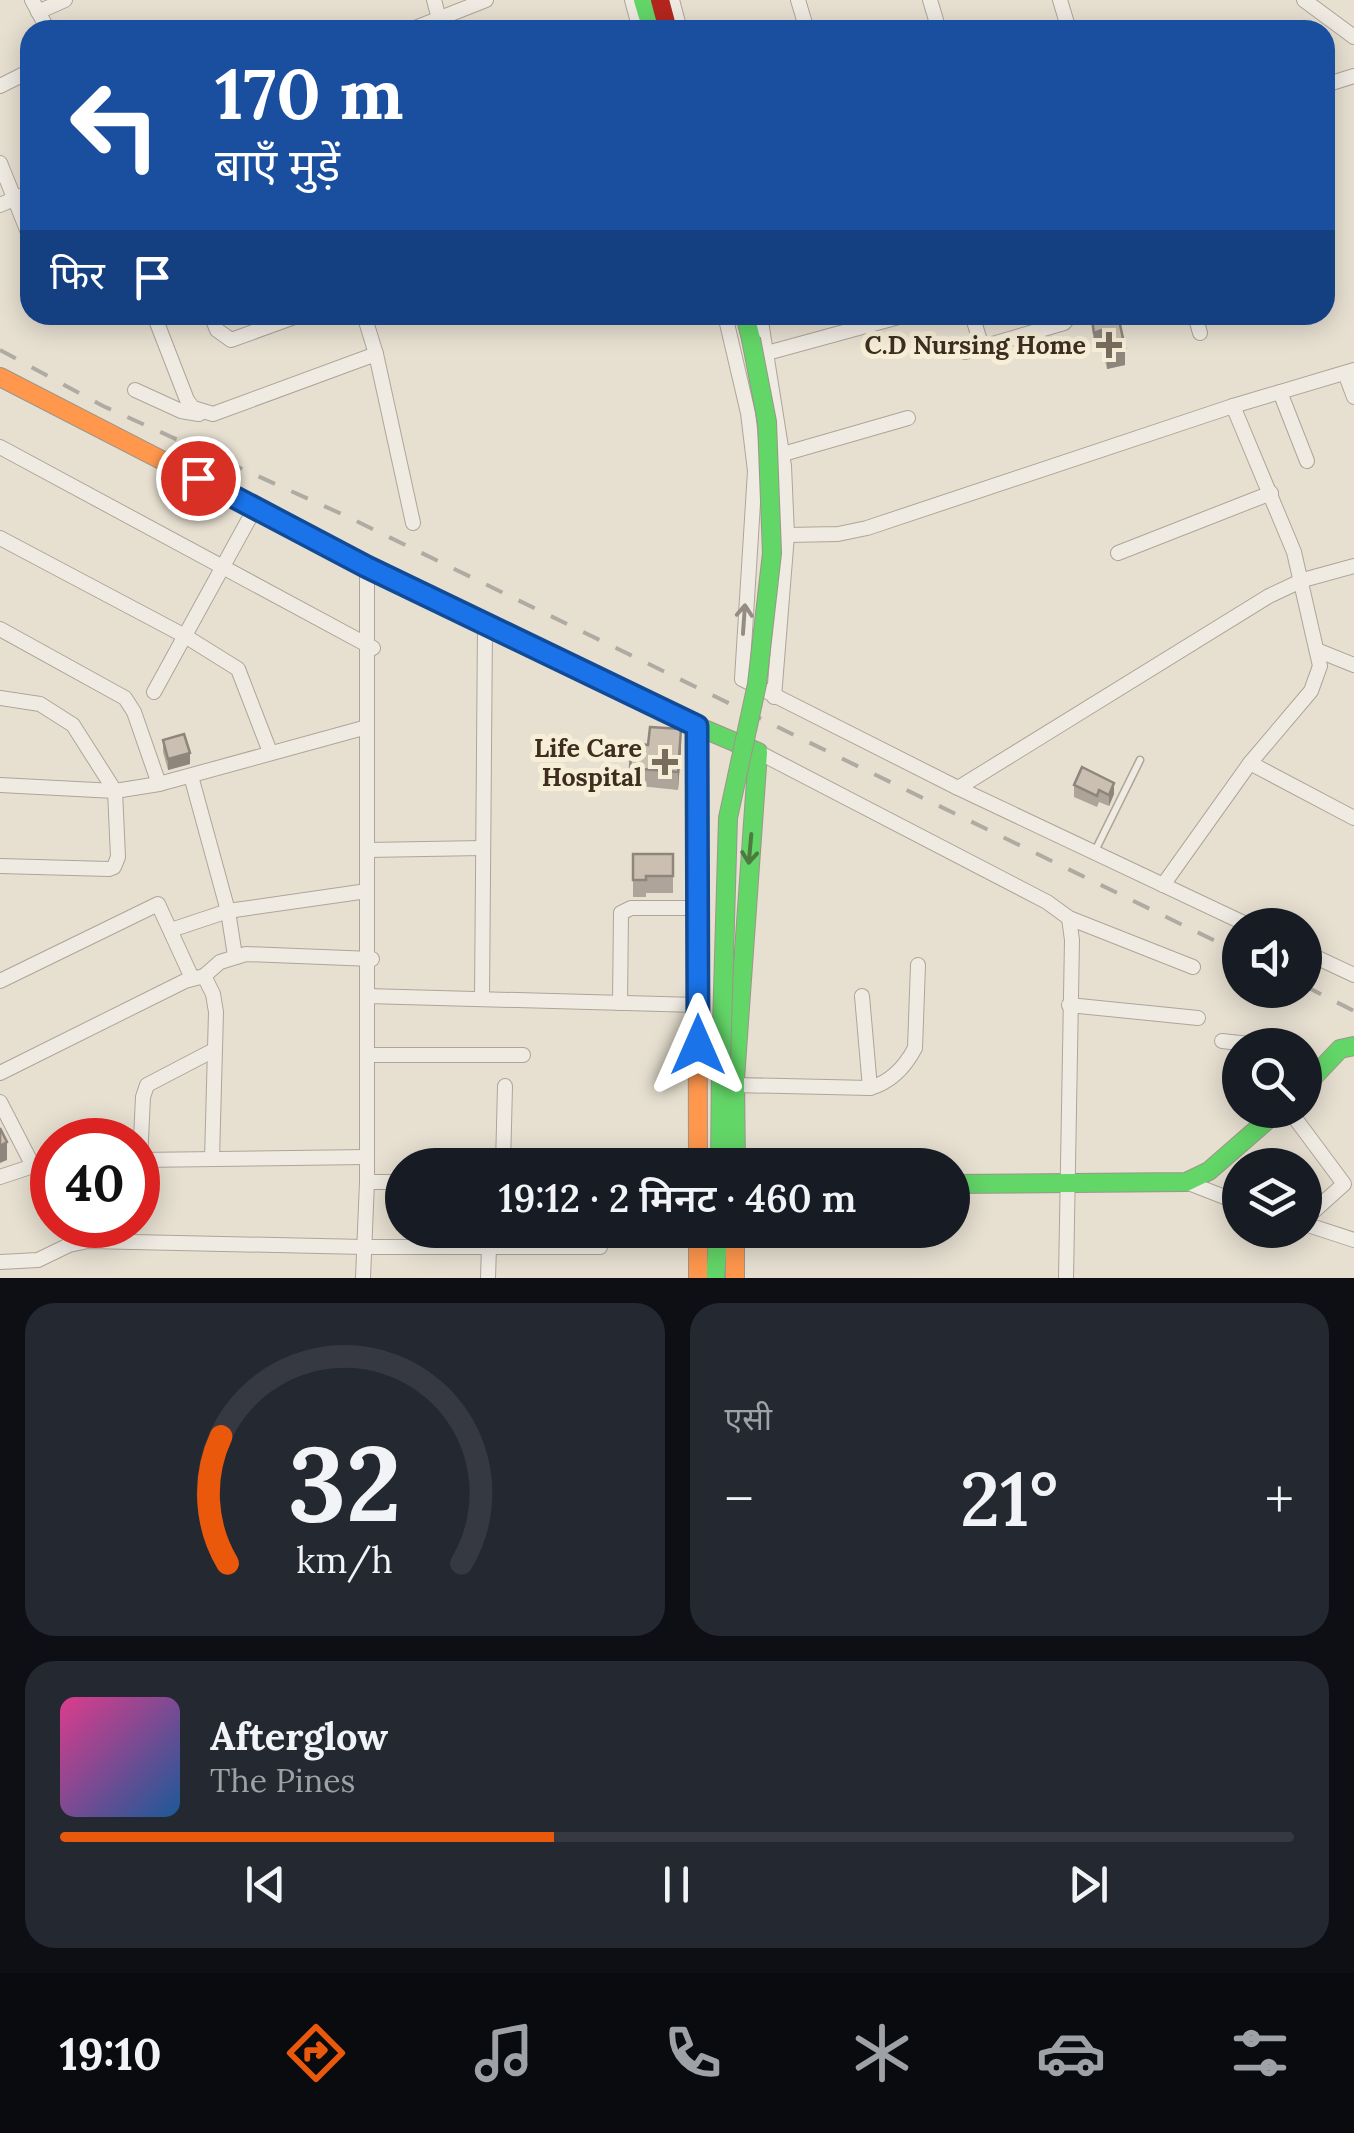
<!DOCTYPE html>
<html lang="hi">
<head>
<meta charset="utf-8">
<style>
  body { margin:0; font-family:Lora,"Noto Sans Devanagari",serif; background:#242831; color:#f1f3f6; height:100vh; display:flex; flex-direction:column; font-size:38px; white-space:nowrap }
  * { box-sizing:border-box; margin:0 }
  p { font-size:32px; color:#9ea1a6 }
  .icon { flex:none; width:55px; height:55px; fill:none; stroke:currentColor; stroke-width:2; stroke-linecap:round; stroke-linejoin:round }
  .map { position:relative; height:1278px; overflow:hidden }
  .sheet { display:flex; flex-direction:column; gap:25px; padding:25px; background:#0d0f14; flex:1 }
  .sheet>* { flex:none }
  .banner { position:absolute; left:20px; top:20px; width:1315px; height:305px; border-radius:30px; box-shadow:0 5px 25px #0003; background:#1a4fa0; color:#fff; overflow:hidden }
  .fabs { position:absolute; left:1222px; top:908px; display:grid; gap:20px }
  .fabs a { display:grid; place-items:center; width:100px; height:100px; border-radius:50%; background:#171b24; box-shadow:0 5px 25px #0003; font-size:50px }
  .speed { position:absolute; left:30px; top:1118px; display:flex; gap:20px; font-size:50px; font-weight:700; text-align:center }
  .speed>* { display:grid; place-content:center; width:130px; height:130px; border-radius:50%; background:#171b24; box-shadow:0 5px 25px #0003; line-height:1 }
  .speed .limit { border:15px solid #d22; background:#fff; color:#111 }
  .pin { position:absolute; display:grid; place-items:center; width:85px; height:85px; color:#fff; margin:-42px; border:5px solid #fff; border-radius:50%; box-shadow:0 2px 10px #0007 }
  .me { position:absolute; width:110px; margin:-55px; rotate:0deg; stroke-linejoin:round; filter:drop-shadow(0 0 8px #0008) }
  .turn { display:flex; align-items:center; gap:35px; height:210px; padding:0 30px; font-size:45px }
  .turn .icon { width:130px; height:130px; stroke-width:2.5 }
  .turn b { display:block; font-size:70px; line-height:85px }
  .then { display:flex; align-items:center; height:95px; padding:0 30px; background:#0003; gap:20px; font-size:38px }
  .big { font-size:75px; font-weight:600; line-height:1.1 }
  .sheet .card { flex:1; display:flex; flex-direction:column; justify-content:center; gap:15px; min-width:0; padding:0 35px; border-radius:30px; background:#242831 }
  .sheet .dial { align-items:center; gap:0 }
  .dial svg { height:260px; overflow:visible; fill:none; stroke:#363941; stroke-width:7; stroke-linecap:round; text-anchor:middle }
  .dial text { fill:#f1f3f6; stroke:none }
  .song { display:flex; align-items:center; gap:30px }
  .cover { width:120px; height:120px; border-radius:15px; background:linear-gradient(135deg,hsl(330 70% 55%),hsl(210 70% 35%)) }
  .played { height:10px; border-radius:5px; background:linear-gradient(90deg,#ea580c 40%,#363941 40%) }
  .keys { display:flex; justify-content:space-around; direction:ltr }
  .heat { display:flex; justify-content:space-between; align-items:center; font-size:55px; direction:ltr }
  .sheet .tiles { flex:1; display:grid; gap:25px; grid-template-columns:1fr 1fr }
  .card:last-child { grid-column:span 2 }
  .trip { position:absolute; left:385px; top:1148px; width:585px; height:100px; border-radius:50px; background:#171b24; box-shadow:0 5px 25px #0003; font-weight:600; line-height:100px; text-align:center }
  .menu { display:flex; height:160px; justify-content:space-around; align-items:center; background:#090b0e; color:#9ea1a6 }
  .menu .icon { width:70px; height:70px }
  .menu .current { color:#ea580c }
  .menu b { font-size:45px; color:#f1f3f6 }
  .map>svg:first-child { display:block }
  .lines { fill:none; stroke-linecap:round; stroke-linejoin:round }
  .lane-casing { stroke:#ada599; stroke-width:9 }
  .street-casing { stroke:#ada599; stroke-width:16 }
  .fast-casing { stroke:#9c958a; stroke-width:20 }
  .slow-casing { stroke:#9c958a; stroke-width:20 }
  .jam-casing { stroke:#9c958a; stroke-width:20 }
  .lane { stroke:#efebe3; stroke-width:6 }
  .street { stroke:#efebe3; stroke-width:14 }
  .fast { stroke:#63d668; stroke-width:18 }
  .slow { stroke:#ff974d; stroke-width:18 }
  .jam { stroke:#b3261e; stroke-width:18 }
  .rail { stroke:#afaaa2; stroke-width:4; stroke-dasharray:18 18; stroke-linecap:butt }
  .fast-bridge-casing { stroke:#9c958a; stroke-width:20; stroke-linecap:butt }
  .fast-bridge { stroke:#63d668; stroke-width:18 }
  .wall { fill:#afa499 }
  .shaded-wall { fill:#8e867d }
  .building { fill:#cbbfb2; stroke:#8e867d; stroke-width:2.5 }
  .oneway { stroke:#968c82 }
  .oneway2 { stroke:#4e7a40 }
  .route-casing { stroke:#114b97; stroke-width:25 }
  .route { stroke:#1a73e8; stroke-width:18 }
  .poi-dot { fill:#786c5e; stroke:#f7eed8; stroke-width:4 }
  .labels { text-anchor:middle; stroke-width:10; stroke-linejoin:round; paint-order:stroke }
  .poi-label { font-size:25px; font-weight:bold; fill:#3d2e20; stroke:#f7eed8; text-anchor:end }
</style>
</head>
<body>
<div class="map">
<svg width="1354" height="1278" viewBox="0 0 1354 1278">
  <rect width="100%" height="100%" fill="#e7e0d1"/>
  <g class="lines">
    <defs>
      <path id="lane" d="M1095 851 1140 760"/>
      <g id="street">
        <path d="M32 0 48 30"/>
        <path d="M434 0 442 30"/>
        <path d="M632 0 640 30"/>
        <path d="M672 0 680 30"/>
        <path d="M798 0 807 30"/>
        <path d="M930 0 939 30"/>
        <path d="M1060 0 1069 30"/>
        <path d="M1304 0 1354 37"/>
        <path d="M38 12 65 0"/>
        <path d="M410 30 486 0"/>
        <path d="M1325 85 1354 76"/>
        <path d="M0 86 30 71"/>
        <path d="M0 163 30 237"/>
        <path d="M0 205 30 192"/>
        <path d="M63 315H73"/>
        <path d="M154 315 187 400 193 408 213 414 376 354"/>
        <path d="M211 315 217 330 231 340 300 315"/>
        <path d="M364 315 376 354 413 523"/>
        <path d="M725 315 748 413 755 471 742 679 958 788 1248 925"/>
        <path d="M760 315 784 466 787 535 774 697"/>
        <path d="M972 315 982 347"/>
        <path d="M1195 315 1200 333"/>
        <path d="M965 352 1064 323 1071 315"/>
        <path d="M767 353 906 315"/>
        <path d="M1345 373 1354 397"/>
        <path d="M135 390 181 411 199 414"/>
        <path d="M1280 392 1307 461"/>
        <path d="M0 447 373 648"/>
        <path d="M783 454 908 418"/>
        <path d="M787 535 838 534 867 528 1233 406 1354 370"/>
        <path d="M0 538 185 636 238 669 270 752"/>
        <path d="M1118 553 1271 493"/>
        <path d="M0 629 125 698 134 712 159 784 367 727"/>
        <path d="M1319 651 1354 665"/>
        <path d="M154 692 255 508"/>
        <path d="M0 698 40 704 73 725 115 791 118 857 114 867 109 869 0 866"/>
        <path d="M758 752 1047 902 1069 918 1193 967"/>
        <path d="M1250 763 1354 818"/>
        <path d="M191 776 228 911 235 956"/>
        <path d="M0 785 115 791 159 784"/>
        <path d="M958 788 1269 596 1303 580 1354 566"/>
        <path d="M367 850 483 848"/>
        <path d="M1163 885 1250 763 1311 691 1320 666 1294 552 1233 406"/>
        <path d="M171 930 228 911 367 891"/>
        <path d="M1305 952 1354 975"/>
        <path d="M204 976 220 962 246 954 372 959"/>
        <path d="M0 981 158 904 192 978"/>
        <path d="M367 996 697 1005"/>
        <path d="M862 996 870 1088"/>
        <path d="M482 999 485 625"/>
        <path d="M620 1003 621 913 631 908H698"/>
        <path d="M1069 1005 1198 1018"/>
        <path d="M1222 1041 1258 1045"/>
        <path d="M373 1055H523"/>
        <path d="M0 1073 185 981 204 976 213 994 216 1012 212 1159"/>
        <path d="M736 1085 870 1088C891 1082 905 1067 915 1048L918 965"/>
        <path d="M0 1102 33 1166"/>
        <path d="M1289 1110 1344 1184 1305 1219"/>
        <path d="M138 1160 367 1157"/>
        <path d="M140 1160 143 1097 147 1085 214 1050"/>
        <path d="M503 1165 505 1086"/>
        <path d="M0 1177 33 1166 52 1164"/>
        <path d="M367 1182H402"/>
        <path d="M1186 1182 1240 1203"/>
        <path d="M1305 1224 1354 1240"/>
        <path d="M0 1262 38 1260 69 1245 88 1241 364 1247H600"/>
        <path d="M363 1278 367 1182V567"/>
        <path d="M488 1278 489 1247"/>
        <path d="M1066 1278 1072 940 1069 918"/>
      </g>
      <g id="fast">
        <path d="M643 0 652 30"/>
        <path d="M745 315 751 339"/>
        <path d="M385 575 697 726 758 752 735 1079 736 1165"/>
        <path d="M1305 1086 1340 1049 1354 1046"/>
        <path d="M720 1165 721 1061"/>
        <path d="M952 1184 1186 1182 1209 1171 1279 1110"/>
        <path d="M715 1278 719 1230"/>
      </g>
      <g id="slow">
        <path d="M0 377 385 575"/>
        <path d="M697 726 698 1165"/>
        <path d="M698 1230V1278"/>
        <path d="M735 1230V1278"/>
      </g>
      <path id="jam" d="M660 0 668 30"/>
    </defs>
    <use href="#lane" class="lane-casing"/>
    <use href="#street" class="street-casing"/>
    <use href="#fast" class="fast-casing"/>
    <use href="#slow" class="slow-casing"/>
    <use href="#jam" class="jam-casing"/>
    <use href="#lane" class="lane"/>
    <use href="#street" class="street"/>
    <use href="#fast" class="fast"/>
    <use href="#slow" class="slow"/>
    <use href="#jam" class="jam"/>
    <g class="rail">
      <path d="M0 350 103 406 346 516 1240 953"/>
      <path d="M1305 986 1354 1011"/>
    </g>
    <defs>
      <path id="fast-bridge" d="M721 1061 728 818 757 684 772 553 767 422 751 339"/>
    </defs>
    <use href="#fast-bridge" class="fast-bridge-casing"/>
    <use href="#fast-bridge" class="fast-bridge"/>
  </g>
  <g class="wall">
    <path d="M1112 315 1125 365 1107 369 1102 348 1094 350 1092 320Z"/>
    <path d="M163 740 190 764 168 770 163 752Z"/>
    <path d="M681 747 678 790 630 785V768Z"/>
    <path d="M1074 785 1114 794 1109 806 1099 802 1097 807 1074 797Z"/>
    <path d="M633 854H673V893H646V897H633Z"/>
  </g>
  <g class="shaded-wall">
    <path d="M1102 330V348L1094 350V333Z"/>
    <path d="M1125 348V365L1107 369V351Z"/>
    <path d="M681 729V747L678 790V772Z"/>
    <path d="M190 753V764L168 770V759Z"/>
    <path d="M1114 783V794L1109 806V795Z"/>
    <path d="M7 1142V1160L0 1163V1146Z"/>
  </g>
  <g class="building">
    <path d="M1112 315H1118L1125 348 1107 351 1102 330 1094 333 1092 320Z"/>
    <path d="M650 727 681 729 678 772 630 768 632 743 648 745Z"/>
    <path d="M184 734 190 753 168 759 163 740Z"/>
    <path d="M1082 767 1114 783 1109 795 1099 790 1097 796 1074 785Z"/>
    <path d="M633 854H673V876H646V880H633Z"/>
    <path d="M0 1128 7 1142 0 1146Z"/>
  </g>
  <defs><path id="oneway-shaft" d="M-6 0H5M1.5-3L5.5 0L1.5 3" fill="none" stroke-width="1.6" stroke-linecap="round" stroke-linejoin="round" transform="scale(2.5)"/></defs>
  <use class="oneway" href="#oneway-shaft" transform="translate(744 619) rotate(-86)"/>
  <use class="oneway2" href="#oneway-shaft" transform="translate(750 849) rotate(95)"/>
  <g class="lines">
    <defs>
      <path id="route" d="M198 478 367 567 697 726 698 1045"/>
    </defs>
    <use href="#route" class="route-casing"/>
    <use href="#route" class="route"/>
  </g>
  <g class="poi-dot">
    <path d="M1104 330h10v10h10v10h-10v10h-10v-10h-10v-10h10z"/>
    <path d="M660 747h10v10h10v10h-10v10h-10v-10h-10v-10h10z"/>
  </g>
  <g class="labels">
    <g class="poi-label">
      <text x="1086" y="354">C.D Nursing Home</text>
      <text x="642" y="757">Life Care<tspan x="642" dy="29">Hospital</tspan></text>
    </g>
  </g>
</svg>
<div class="fabs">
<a><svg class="icon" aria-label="sound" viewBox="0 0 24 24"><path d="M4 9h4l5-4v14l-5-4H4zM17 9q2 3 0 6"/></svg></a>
<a><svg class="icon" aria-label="search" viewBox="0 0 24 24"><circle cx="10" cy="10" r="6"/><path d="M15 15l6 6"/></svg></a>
<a><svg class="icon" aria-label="layers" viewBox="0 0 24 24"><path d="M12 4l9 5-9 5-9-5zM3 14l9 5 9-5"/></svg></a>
</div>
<div class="speed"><div class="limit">40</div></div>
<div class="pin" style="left:198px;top:478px;background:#d93025"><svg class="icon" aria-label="arrive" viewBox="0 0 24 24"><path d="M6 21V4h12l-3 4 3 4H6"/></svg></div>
<svg class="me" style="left:698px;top:1045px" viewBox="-20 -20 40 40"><path d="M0-17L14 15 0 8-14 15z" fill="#1a73e8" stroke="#fff" stroke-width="4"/></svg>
<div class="trip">19:12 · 2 मिनट · 460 m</div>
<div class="banner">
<div class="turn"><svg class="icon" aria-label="left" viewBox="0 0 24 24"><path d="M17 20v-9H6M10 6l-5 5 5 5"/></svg><div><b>170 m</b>बाएँ मुड़ें</div></div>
<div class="then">फिर<svg class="icon" aria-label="arrive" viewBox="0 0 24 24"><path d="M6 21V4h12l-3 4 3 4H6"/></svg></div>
</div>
</div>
<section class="sheet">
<div class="tiles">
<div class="card dial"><svg viewBox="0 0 100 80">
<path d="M14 69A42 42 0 1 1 86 69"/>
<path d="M14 69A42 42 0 0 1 12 30" stroke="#ea580c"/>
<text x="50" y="56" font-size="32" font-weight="700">32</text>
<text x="50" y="72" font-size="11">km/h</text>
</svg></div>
<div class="card"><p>एसी</p>
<div class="heat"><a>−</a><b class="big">21°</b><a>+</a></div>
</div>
<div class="card">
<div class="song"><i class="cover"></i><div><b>Afterglow</b><p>The Pines</p></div></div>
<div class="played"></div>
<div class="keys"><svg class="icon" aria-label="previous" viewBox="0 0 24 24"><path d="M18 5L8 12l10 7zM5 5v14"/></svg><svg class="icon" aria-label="pause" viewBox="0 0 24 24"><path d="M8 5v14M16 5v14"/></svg><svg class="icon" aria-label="next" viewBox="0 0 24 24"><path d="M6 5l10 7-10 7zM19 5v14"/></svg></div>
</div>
</div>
</section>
<nav class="menu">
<b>19:10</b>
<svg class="icon current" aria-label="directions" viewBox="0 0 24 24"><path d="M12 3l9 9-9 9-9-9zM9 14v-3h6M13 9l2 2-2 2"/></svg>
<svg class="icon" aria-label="music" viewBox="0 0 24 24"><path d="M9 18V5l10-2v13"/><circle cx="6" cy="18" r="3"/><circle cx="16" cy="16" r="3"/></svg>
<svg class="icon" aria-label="phone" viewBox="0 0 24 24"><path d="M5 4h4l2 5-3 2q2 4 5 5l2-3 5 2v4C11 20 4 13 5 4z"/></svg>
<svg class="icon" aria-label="climate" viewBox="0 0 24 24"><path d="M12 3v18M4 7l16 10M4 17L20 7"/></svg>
<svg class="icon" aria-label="car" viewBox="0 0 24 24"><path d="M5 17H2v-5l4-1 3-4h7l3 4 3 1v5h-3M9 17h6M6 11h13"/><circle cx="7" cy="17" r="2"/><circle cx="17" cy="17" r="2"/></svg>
<svg class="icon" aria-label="filters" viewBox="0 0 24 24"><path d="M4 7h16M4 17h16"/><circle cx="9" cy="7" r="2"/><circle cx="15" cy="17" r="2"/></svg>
</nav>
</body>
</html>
